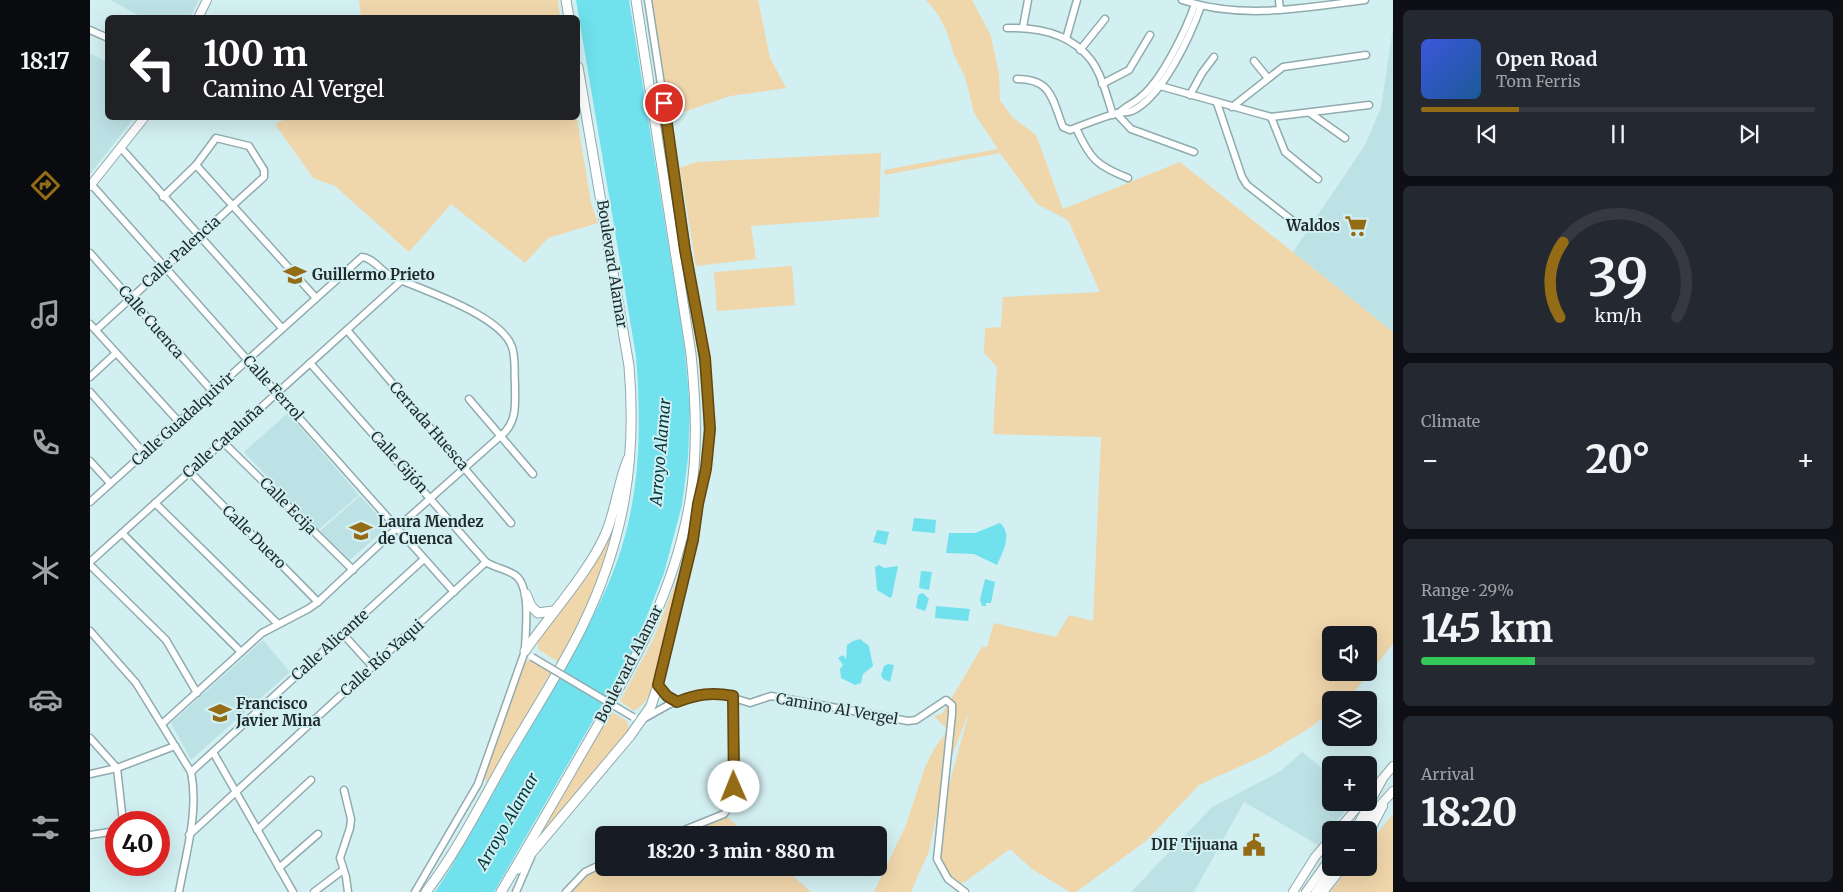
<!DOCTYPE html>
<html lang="en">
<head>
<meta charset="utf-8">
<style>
  body { margin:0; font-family:Merriweather,serif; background:#242831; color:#f1f3f6; height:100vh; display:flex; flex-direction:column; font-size:19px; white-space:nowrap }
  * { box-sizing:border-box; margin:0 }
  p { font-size:16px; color:#9ea1a6 }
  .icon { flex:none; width:28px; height:28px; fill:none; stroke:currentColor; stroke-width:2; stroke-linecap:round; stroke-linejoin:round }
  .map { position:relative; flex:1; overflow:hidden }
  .drawer { display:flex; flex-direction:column; gap:10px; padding:10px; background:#0d0f14; width:450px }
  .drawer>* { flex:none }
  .guide { position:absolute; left:15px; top:15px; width:475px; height:105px; border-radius:8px; box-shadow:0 5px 20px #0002; background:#202124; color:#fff; overflow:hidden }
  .controls { position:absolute; left:1232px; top:626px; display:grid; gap:10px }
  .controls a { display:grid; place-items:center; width:55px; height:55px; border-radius:8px; background:#171b24; box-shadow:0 5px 20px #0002; font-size:25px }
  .speed { position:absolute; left:15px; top:811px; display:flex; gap:10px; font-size:25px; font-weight:700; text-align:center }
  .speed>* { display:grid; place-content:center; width:65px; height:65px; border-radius:50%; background:#171b24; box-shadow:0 5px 20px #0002; line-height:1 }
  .speed .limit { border:8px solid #d22; background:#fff; color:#111 }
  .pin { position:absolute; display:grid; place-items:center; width:42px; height:42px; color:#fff; margin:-21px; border:2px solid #fff; border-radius:50%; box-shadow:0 1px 5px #0007 }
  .me { position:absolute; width:55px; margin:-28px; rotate:359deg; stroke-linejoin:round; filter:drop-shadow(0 0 4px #0008) }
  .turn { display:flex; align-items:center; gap:18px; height:105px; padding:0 15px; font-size:22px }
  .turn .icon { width:65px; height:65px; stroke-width:2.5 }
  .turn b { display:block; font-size:35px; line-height:42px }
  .big { font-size:38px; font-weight:800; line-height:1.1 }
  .drawer .card { flex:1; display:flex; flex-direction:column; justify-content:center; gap:8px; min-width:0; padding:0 18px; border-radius:8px; background:#242831 }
  .drawer .dial { align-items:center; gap:0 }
  .dial svg { height:130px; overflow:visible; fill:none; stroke:#363941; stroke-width:7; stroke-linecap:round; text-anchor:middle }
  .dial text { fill:#f1f3f6; stroke:none }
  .song { display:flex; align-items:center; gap:15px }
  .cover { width:60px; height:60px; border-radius:8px; background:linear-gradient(135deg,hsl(230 70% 55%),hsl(210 70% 35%)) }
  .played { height:5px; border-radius:2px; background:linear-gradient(90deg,#946c15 25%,#363941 25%) }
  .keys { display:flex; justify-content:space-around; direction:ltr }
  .heat { display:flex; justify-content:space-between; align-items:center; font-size:28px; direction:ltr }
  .charge { height:8px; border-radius:4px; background:linear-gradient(90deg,#34c759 29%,#363941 0) }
  .trip { position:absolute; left:505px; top:826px; width:292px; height:50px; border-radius:8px; background:#171b24; box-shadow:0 5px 20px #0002; font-weight:800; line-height:50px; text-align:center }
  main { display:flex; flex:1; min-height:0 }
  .menu { display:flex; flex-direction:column; width:90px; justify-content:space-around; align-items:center; background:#090b0e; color:#9ea1a6 }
  .menu .icon { width:35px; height:35px }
  .menu .selected { color:#946c15 }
  .menu b { font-size:22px; color:#f1f3f6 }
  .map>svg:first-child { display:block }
  .built { fill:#bde2e6 }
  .green { fill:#f0d6ab; fill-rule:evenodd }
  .water { fill:#70e1ed }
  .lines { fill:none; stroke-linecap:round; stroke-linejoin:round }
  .minor-casing { stroke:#90abad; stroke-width:9 }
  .major-casing { stroke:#90abad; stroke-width:10 }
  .highway-casing { stroke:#90abad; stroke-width:11 }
  .minor { stroke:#fff; stroke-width:6 }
  .major { stroke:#fff; stroke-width:8 }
  .highway { stroke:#fff; stroke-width:9 }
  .minor-bridge-casing { stroke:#90abad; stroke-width:9; stroke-linecap:butt }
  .minor-bridge { stroke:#fff; stroke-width:6 }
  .route-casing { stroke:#60460e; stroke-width:12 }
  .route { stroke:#946c15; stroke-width:9 }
  .labels { text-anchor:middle; stroke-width:4; stroke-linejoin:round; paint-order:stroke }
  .poi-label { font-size:15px; font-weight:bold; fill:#1f2a2b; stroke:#d2eff2; text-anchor:start }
  .street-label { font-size:15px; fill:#1f2a2b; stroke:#d2eff2 }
  .water-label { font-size:16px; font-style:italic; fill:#00373d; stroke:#d2eff2 }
</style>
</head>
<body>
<main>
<nav class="menu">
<b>18:17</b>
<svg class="icon selected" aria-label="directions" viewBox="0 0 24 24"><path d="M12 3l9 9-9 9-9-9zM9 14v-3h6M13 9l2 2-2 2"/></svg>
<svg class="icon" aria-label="music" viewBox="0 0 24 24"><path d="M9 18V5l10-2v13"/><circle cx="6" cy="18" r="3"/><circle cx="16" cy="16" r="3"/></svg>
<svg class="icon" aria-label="phone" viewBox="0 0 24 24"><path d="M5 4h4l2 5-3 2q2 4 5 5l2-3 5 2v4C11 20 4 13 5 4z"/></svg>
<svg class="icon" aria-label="climate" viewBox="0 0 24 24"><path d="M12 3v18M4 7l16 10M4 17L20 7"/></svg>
<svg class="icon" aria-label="car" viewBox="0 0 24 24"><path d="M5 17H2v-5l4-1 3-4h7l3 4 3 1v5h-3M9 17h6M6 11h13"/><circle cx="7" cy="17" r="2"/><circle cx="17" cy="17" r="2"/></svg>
<svg class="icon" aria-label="filters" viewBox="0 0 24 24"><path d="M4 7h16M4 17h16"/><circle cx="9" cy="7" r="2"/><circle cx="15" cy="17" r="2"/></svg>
</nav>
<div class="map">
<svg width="1303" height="892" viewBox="0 0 1303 892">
  <rect width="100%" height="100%" fill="#d2eff2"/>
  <g class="built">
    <path d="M20 0H109L100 17 54 18Z"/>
    <path d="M1303 28V332L1203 252 1275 145 1291 108Z"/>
    <path d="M0 53 17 62 18 118H44L0 174Z"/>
    <path d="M198 413 269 495 228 530 154 452Z"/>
    <path d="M270 496 298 526 260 560 230 531Z"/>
    <path d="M173 640 200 672 101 760 81 723Z"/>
    <path d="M1212 752 1241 775V802L1261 803 1228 845 1154 802 1104 892H1041L1122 807 1191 771Z"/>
  </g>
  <g class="green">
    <path d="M269 0H468L470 17H271Z"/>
    <path d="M558 0H668L680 58 696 88 640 96 576 118Z"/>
    <path d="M836 0H882L901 36 909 74 910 100 922 117 946 135 973 209 1090 162 1303 332V644L1263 693 1254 700H1241V711L1221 727 1175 755 1109 785 1056 841 986 892H980L942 869 920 849 876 881 866 885 848 859 850 818 880 709 855 774 839 851 821 892H784L816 825 835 767 844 749 858 730 844 716 852 714 892 647H897L904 623 966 637 979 615 1003 621 1011 437 903 434 907 367 894 353 895 328 911 327 913 297 1010 292 978 220 947 204 910 153 795 175 794 170 908 149 884 113 875 77 864 55 857 32 847 13ZM1241 635H1279V672H1241Z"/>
    <path d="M197 118H487L501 203 508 223 458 238 435 263 361 204 319 252 245 186 223 178 185 124Z"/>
    <path d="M791 153 789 217 661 226 666 259 606 266 590 168 606 162Z"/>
    <path d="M702 266 705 305 627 311 624 272Z"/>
    <path d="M536 472 520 551 489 625 468 662 448 649V639L507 555Z"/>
    <path d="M590 572 564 686C559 697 555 704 544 711L530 701 563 640Z"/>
    <path d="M441 659 461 672 397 782 395 779 407 736 435 662Z"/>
    <path d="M522 712 537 721 539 730 535 737 440 850Z"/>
    <path d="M632 812 657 835H577L627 815Z"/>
    <path d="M1303 814V892H1240L1259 868H1279V844Z"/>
    <path d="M514 862V868H694L721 892H476L488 880Z"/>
  </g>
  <g class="water">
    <path d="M486 0H539L594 342 600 409 598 458 592 505 574 573 543 651 404 892H345L360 869C393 811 426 753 459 695 487 646 517 598 533 543 551 482 551 418 546 356Z"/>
    <path d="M824 518 846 520 845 533 822 531Z"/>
    <path d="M910 523C923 535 913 551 907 565L884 554 856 553 859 533H885Z"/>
    <path d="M787 530 799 532 796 545 783 542Z"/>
    <path d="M789 565 794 568 808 566 802 596 800 598 787 590 785 567Z"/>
    <path d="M831 571 842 572 839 590 829 588Z"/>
    <path d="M895 579 905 582 901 603H896V606H892L890 600Z"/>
    <path d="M833 593 839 599 835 611 826 608 828 595Z"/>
    <path d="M846 606 880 609 878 621 845 618Z"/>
    <path d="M770 639 779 646 783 666 773 674 771 683 765 685 751 678 750 669 753 665 748 658 753 655 756 659 757 645 763 641Z"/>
    <path d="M798 664 804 665 800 682 793 679 791 675 794 666Z"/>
  </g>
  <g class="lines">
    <defs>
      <g id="minor">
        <path d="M558 0 618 390V449L608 503"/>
        <path d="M1092 0C1151 20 1214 8 1275 0"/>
        <path d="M1189 0 1190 10"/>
        <path d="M933 27 938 0"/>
        <path d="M917 28C948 27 981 34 1001 60 1012 75 1017 97 1023 115"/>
        <path d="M0 30 18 38"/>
        <path d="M976 39 987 0"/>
        <path d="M990 50 1015 19"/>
        <path d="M1164 61 1177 77"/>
        <path d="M927 79C962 79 962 99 973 127L980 130C995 124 1011 118 1027 113 1032 112 1037 113 1042 111 1072 97 1100 37 1111 6"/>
        <path d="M1012 84 1039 70 1060 35"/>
        <path d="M1063 84 1181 117 1279 105"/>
        <path d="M1100 95 1112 73 1124 57"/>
        <path d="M1127 103 1152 177 1157 185 1203 221"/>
        <path d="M1142 107 1193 67 1276 55"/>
        <path d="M1030 112C1037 105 1045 103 1052 96 1072 80 1097 28 1105 4"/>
        <path d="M1220 113 1255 138"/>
        <path d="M1027 114 1041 129 1104 152"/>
        <path d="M1181 117 1195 152 1228 179"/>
        <path d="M986 128C1000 159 1007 166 1038 178"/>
        <path d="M31 148 192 328"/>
        <path d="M106 165 226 298"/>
        <path d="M1 184 364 592"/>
        <path d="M0 253 123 392"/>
        <path d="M0 324 89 422"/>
        <path d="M6 330 174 177V170L159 146 126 138 106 165 73 197"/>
        <path d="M257 330 421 523"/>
        <path d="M220 363 396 562C405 568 416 569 425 575 442 587 435 632 435 651"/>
        <path d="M0 377 26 353"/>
        <path d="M0 392 54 453"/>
        <path d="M379 399 443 474"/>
        <path d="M133 442 263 570"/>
        <path d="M0 461 20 483"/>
        <path d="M100 472 228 602"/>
        <path d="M0 502 272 257C284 258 292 273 303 277 333 290 411 315 422 347 426 359 424 373 425 385 425 403 427 419 415 432L307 528 228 602 218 609 172 633 72 724"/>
        <path d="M65 503 188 624"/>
        <path d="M32 533 151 652"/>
        <path d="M0 562 311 281"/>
        <path d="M0 565 76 640 107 693"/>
        <path d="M0 631 46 683 101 772C109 811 96 853 89 892"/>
        <path d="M252 633 282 666"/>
        <path d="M553 719 580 704 614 694 627 693 660 703 681 696 818 721 826 720 856 700 862 705V714L847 859 858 879 875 892"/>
        <path d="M0 738 27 768 33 822"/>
        <path d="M123 752 203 892"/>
        <path d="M101 772 334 559"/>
        <path d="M0 774 27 768 85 746"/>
        <path d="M254 790 261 819 260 828 250 858 256 877 258 892"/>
        <path d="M167 830 221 780"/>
        <path d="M0 835 26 831"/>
        <path d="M99 835 396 562"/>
        <path d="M582 835 634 814C655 787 641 730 643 696"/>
        <path d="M189 868 228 834"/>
        <path d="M224 892 253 870"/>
        <path d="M325 892 388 784 435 651"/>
        <path d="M426 892 441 857"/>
        <path d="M476 892 495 872 514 863"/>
      </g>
      <g id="major">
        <path d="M108 18 117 0"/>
        <path d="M0 186 54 118"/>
        <path d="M1289 783 1303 766"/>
        <path d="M1269 829 1303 791"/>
        <path d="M1248 830 1272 802"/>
        <path d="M1265 830 1292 780"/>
        <path d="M1279 833 1293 806"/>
        <path d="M1203 892 1225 857 1241 838"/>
        <path d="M1216 892 1241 857"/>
        <path d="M1226 892 1242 868"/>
        <path d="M1233 892 1252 868"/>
      </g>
      <g id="highway">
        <path d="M476 0 479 18"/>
        <path d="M436 594 441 606 448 613 463 611"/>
        <path d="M435 651C459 616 500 571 516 533 526 509 528 483 538 459"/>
        <path d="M568 685 577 696 587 701"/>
        <path d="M428 869 540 736 561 706 568 685 603 540 608 504 605 485"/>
        <path d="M336 892C369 849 393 799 420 752 444 711 471 670 492 627 534 541 547 461 539 366L488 67"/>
        <path d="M411 892C440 843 468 794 497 744 542 667 585 591 600 501 608 452 606 404 601 354L546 0"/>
      </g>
    </defs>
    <use href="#minor" class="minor-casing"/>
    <use href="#major" class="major-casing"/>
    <use href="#highway" class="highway-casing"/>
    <use href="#minor" class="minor"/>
    <use href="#major" class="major"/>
    <use href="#highway" class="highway"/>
    <defs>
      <path id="minor-bridge" d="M442 657 543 717"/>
    </defs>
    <use href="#minor-bridge" class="minor-bridge-casing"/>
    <use href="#minor-bridge" class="minor-bridge"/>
  </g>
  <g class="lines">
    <defs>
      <path id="route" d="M574 103 595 250 615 358 620 429 616 469 608 504 603 540 568 685 577 696 587 702C607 694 622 692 643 696L644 787"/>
    </defs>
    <use href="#route" class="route-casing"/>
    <use href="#route" class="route"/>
  </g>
  <defs>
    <symbol id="supermarket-bare" viewBox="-9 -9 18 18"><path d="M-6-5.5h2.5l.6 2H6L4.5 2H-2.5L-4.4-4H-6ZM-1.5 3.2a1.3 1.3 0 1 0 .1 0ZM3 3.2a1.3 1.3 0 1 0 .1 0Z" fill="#946c15" stroke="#d2eff2" stroke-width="2.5" paint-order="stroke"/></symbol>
    <symbol id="school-bare" viewBox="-9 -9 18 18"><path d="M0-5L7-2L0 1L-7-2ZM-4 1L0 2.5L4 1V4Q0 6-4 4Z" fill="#946c15" stroke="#d2eff2" stroke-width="2.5" paint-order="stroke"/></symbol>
    <symbol id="civic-bare" viewBox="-9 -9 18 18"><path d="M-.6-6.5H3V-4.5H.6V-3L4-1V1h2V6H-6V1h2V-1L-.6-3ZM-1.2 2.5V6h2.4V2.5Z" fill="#946c15" stroke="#d2eff2" stroke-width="2.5" paint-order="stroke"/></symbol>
  </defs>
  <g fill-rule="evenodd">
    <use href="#supermarket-bare" x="1250" y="210" width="32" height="32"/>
    <use href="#school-bare" x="189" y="259" width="32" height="32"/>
    <use href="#school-bare" x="255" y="515" width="32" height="32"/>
    <use href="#school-bare" x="114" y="697" width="32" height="32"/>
    <use href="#civic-bare" x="1148" y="829" width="32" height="32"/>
  </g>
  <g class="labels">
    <g class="poi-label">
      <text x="1250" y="231" text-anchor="end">Waldos</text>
      <text x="222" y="280">Guillermo Prieto</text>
      <text x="288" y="527">Laura Mendez<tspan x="288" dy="17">de Cuenca</tspan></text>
      <text x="146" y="709">Francisco<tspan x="146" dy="17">Javier Mina</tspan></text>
      <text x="1148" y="850" text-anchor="end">DIF Tijuana</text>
    </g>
    <g class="street-label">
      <text transform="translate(91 252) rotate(-42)" y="5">Calle Palencia</text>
      <text transform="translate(522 264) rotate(81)" y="5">Boulevard Alamar</text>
      <text transform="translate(61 322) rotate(49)" y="5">Calle Cuenca</text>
      <text transform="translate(183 388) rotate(48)" y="5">Calle Ferrol</text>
      <text transform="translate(93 419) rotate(-42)" y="5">Calle Guadalquivir</text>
      <text transform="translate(339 426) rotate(49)" y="5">Cerrada Huesca</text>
      <text transform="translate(133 441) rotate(-42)" y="5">Calle Cataluña</text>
      <text transform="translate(309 462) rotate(48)" y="5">Calle Gijón</text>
      <text transform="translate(198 506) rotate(45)" y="5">Calle Ecija</text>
      <text transform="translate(164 537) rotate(45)" y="5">Calle Duero</text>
      <text transform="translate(240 645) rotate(-42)" y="5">Calle Alicante</text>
      <text transform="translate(292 658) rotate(-42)" y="5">Calle Río Yaqui</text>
      <text transform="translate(539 664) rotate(-63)" y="5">Boulevard Alamar</text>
      <text transform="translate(747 709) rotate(10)" y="5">Camino Al Vergel</text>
    </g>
    <g class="water-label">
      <text transform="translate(570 452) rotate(-85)" y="6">Arroyo Alamar</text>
      <text transform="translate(417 821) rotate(-60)" y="6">Arroyo Alamar</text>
    </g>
  </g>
</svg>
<div class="controls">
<a><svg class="icon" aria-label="sound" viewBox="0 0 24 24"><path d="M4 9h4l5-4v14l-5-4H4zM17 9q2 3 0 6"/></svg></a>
<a><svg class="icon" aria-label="layers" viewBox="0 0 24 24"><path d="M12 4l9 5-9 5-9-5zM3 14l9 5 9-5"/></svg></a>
<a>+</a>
<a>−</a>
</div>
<div class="speed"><div class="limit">40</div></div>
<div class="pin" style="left:574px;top:103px;background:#d93025"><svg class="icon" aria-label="arrive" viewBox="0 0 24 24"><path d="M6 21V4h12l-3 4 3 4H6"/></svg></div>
<svg class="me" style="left:644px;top:787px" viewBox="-20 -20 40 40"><circle r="19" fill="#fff"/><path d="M0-13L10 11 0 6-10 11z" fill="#946c15"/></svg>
<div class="trip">18:20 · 3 min · 880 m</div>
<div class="guide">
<div class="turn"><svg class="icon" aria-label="left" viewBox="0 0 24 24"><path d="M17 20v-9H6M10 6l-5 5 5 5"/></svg><div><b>100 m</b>Camino Al Vergel</div></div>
</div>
</div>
<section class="drawer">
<div class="card">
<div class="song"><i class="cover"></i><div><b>Open Road</b><p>Tom Ferris</p></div></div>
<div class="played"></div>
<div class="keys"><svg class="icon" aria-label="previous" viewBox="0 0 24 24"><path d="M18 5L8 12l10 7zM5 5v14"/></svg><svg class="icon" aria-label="pause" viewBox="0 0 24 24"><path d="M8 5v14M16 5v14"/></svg><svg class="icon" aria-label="next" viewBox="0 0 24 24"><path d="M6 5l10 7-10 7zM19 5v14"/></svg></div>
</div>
<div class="card dial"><svg viewBox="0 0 100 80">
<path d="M14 69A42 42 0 1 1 86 69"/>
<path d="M14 69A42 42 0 0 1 16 23" stroke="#946c15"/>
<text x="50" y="56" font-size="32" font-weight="700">39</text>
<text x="50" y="72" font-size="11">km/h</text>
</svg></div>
<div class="card"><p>Climate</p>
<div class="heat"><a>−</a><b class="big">20°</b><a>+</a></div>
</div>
<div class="card"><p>Range · 29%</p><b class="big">145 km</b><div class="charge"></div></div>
<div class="card"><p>Arrival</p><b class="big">18:20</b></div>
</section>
</main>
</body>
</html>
